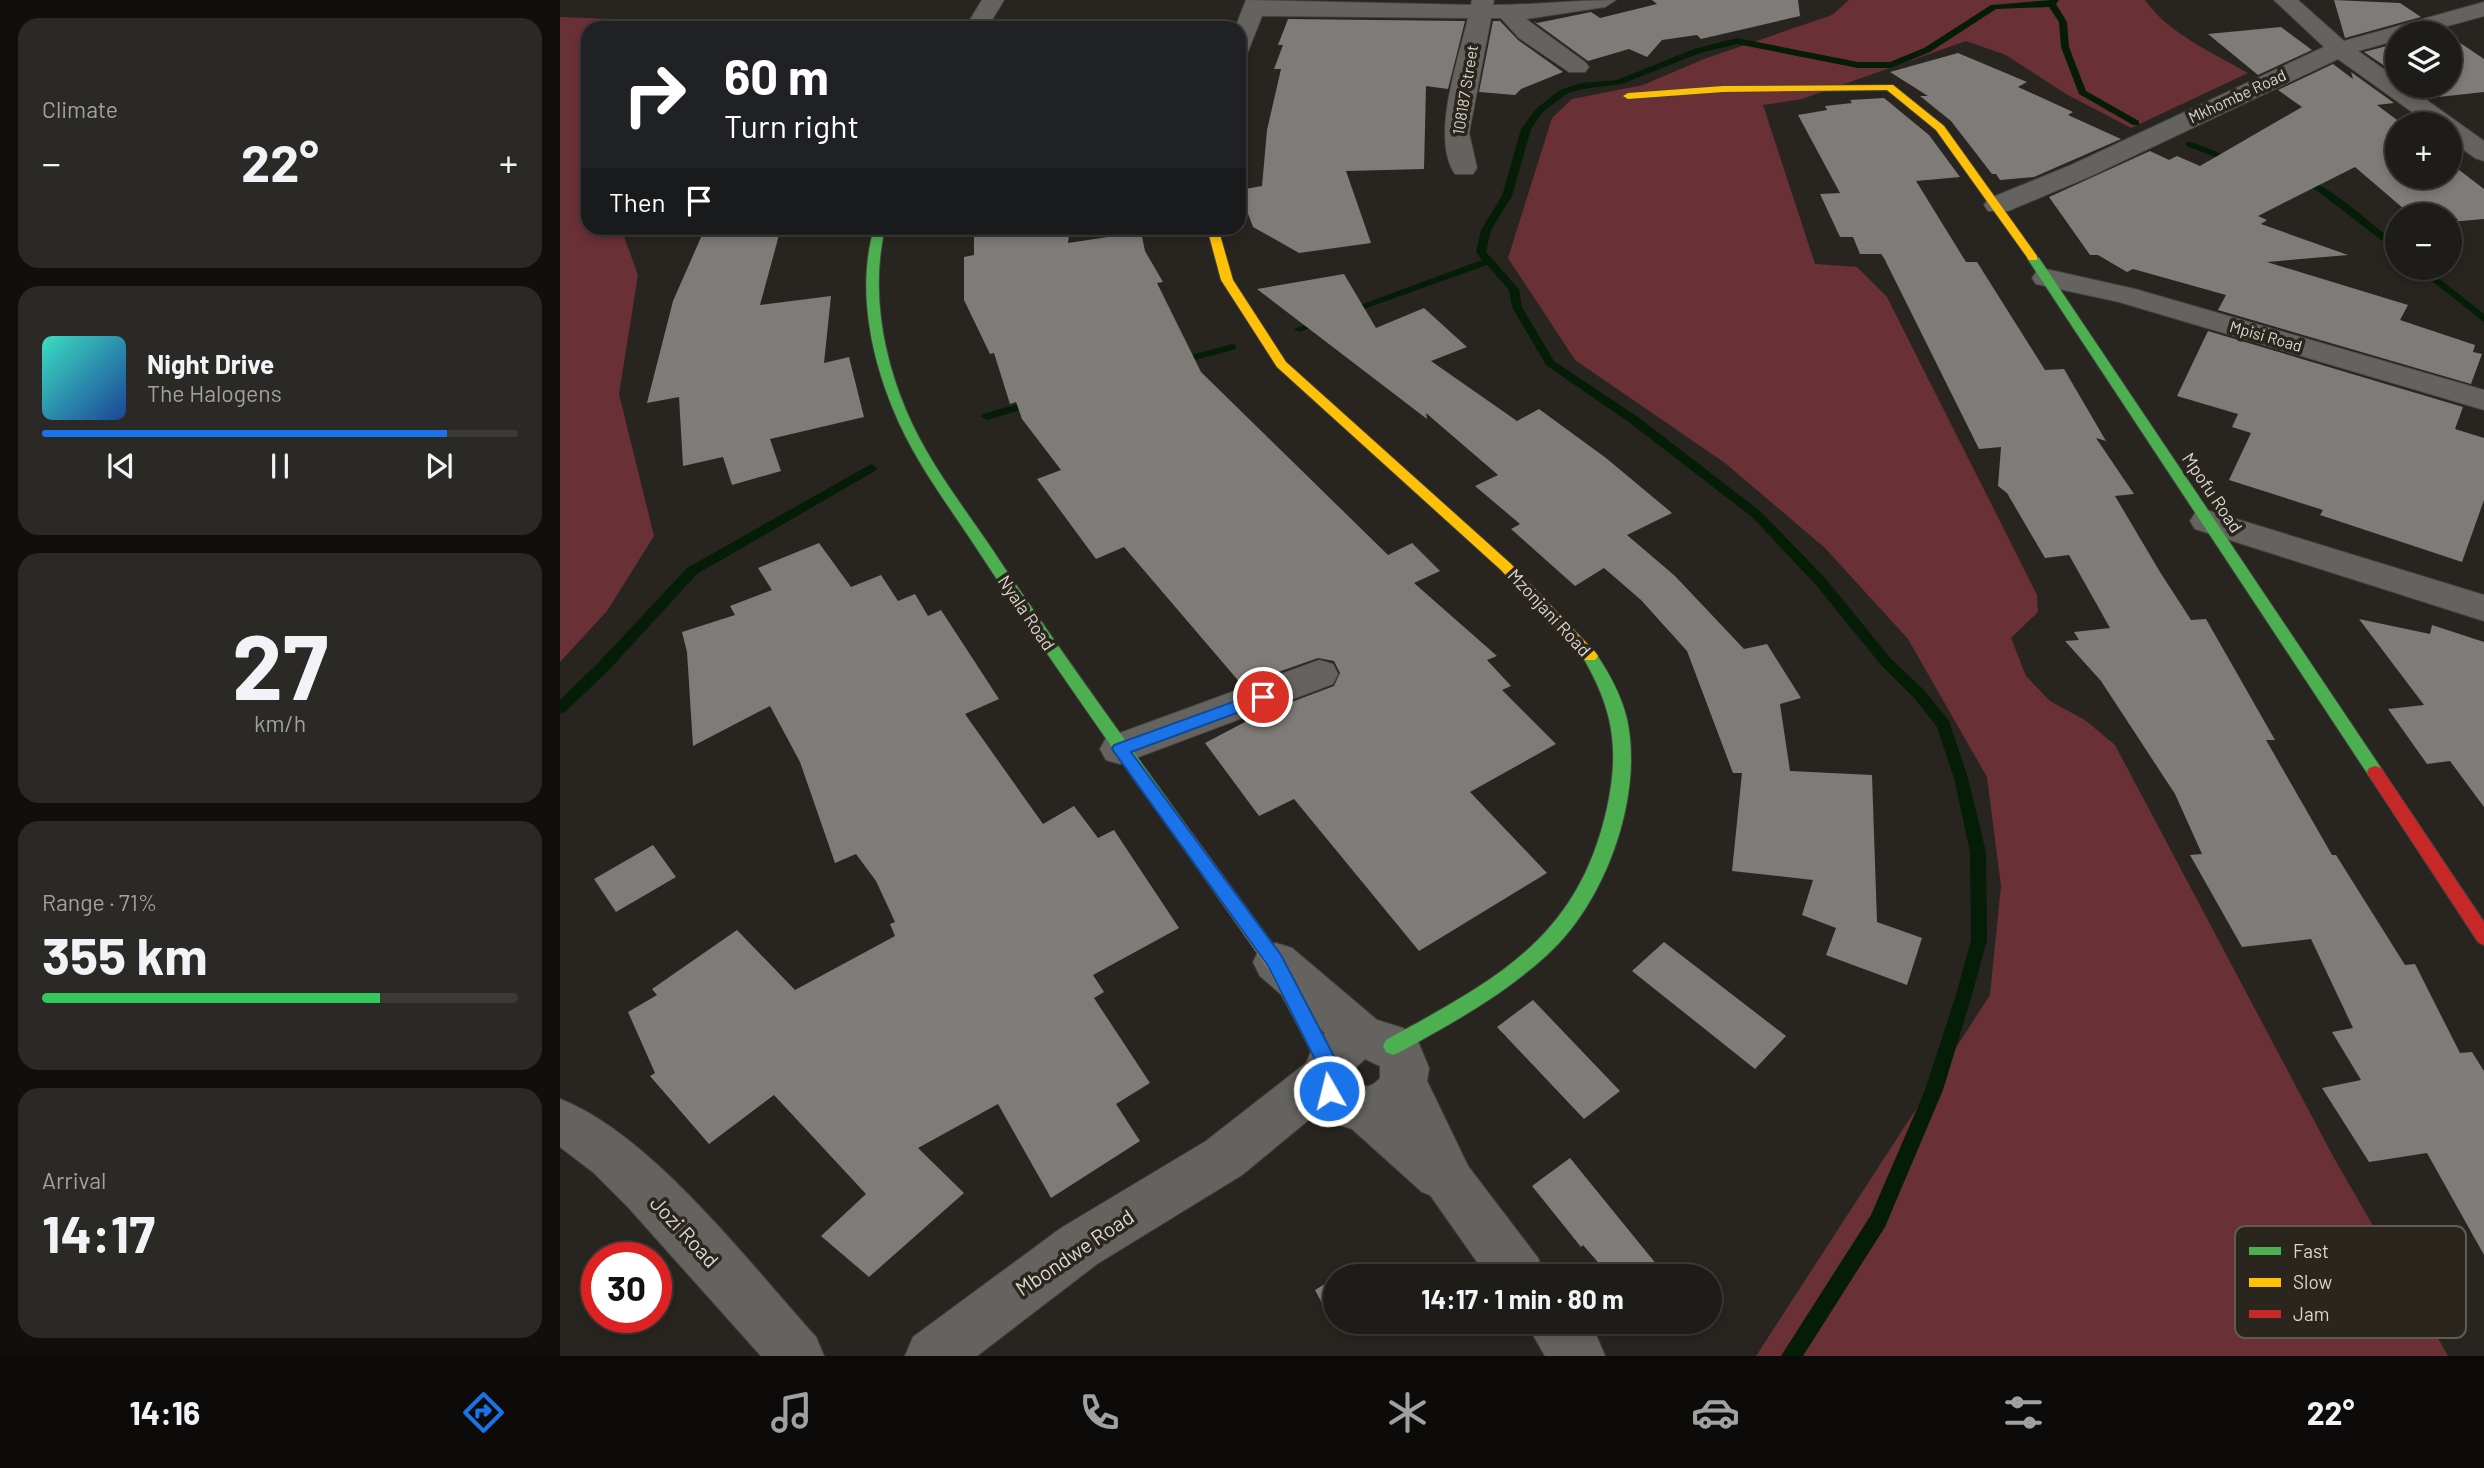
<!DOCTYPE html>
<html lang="en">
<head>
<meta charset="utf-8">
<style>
  body { margin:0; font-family:Barlow,sans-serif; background:#2b2925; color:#f1f3f6; height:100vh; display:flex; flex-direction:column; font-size:26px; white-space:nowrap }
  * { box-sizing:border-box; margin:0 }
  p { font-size:23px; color:#a1a1a2 }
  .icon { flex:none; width:38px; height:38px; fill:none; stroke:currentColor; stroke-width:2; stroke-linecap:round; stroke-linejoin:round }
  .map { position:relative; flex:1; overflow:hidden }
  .panel { display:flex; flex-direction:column; gap:18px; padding:18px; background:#100f0d; width:560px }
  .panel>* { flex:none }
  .top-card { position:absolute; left:21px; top:21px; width:665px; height:214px; border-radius:21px; box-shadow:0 4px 10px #0003,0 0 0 2px #3c3a37; background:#202124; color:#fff; overflow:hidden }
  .tools { position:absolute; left:1825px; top:21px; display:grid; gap:14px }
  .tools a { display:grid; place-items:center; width:77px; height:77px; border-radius:50%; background:#1e1c18; box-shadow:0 4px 10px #0003,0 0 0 2px #3c3a37; font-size:35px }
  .speed { position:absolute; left:21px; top:1242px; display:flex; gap:14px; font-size:35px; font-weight:700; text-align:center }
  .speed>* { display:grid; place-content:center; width:91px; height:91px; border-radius:50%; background:#1e1c18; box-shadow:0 4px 10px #0003,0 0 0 2px #3c3a37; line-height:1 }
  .speed .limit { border:10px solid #d22; background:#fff; color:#111 }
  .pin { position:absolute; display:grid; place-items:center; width:60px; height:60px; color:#fff; margin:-30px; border:4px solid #fff; border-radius:50%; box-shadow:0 2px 7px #0007 }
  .me { position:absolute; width:77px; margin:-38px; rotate:352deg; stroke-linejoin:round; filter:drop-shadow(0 0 5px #0008) }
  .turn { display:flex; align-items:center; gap:24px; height:147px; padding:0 28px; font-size:32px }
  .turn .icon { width:91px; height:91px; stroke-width:2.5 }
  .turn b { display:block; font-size:49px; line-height:60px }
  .then { display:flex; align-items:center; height:66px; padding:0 28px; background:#0003; gap:14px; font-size:26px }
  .big { font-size:52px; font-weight:700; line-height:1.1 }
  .panel .widget { flex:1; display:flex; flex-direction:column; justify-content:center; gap:10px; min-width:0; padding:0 24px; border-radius:21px; background:#2b2925 }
  .panel .dial { align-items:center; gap:0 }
  .dial b { font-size:91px; line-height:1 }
  .song { display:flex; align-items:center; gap:21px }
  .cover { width:84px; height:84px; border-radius:10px; background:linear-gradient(135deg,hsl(170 70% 55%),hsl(220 70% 35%)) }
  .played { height:7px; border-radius:4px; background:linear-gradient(90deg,#1a73e8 85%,#3c3a37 85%) }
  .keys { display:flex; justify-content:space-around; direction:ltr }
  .heat { display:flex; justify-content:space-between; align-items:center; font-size:38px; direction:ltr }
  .charge { height:10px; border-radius:5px; background:linear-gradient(90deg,#34c759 71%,#3c3a37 0) }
  .trip { position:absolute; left:763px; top:1264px; width:399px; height:70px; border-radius:35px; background:#1e1c18; box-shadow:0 4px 10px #0003,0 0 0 2px #3c3a37; font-weight:700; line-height:70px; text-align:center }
  .tab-bar { display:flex; height:112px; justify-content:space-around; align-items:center; background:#0c0b0a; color:#a1a1a2 }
  .tab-bar .icon { width:49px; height:49px }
  .tab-bar .current { color:#1a73e8 }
  .tab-bar b { font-size:32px; color:#f1f3f6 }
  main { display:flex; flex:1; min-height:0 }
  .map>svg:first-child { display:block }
  .green { fill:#693036 }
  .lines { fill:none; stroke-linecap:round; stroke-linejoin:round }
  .stream { fill:#051d06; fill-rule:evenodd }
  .building { fill:#7f7b78 }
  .street-casing { stroke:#44423d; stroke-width:2 }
  .fast-casing { stroke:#44423d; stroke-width:2 }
  .slow-casing { stroke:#44423d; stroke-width:2 }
  .jam-casing { stroke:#44423d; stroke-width:2 }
  .street { fill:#656360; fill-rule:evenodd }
  .fast { fill:#4caf50; fill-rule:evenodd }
  .slow { fill:#ffc107; fill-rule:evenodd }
  .jam { fill:#c62828; fill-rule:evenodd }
  .route { fill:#1a73e8; stroke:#114b97; stroke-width:2 }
  .labels { text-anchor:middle; stroke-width:7; stroke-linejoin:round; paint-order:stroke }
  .far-street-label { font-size:16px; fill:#dad6d0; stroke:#2b261d }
  .street-label { font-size:18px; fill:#dad6d0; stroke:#2b261d }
  .near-street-label { font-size:21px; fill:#dad6d0; stroke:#2b261d }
  .key { fill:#2b261d; stroke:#605b53; stroke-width:2 }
  .key-label { font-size:19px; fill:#dad6d0 }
</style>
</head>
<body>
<main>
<section class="panel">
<div class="widget"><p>Climate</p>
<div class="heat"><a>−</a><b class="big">22°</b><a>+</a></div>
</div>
<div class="widget">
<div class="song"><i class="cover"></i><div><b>Night Drive</b><p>The Halogens</p></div></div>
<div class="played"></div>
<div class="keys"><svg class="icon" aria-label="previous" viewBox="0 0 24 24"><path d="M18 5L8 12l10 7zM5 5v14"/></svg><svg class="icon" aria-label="pause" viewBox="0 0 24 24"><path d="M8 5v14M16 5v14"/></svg><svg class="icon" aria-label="next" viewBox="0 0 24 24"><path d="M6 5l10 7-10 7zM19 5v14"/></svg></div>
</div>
<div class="widget dial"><b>27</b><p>km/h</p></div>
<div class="widget"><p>Range · 71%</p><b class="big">355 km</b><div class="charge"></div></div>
<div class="widget"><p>Arrival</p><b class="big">14:17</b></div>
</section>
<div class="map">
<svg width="1924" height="1356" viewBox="0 0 1924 1356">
  <rect width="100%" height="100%" fill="#282520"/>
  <g class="green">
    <path d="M1289 0H1585C1609 34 1653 53 1688 73L1571 128 1506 94 1446 55 1406 41 1242 99 1203 105 1255 264 1297 267 1327 297 1477 595 1478 612 1451 638 1466 676 1490 701 1525 720 1555 745 1774 1158 1888 1356H1196L1430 995 1441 886 1427 777 1348 639 1265 548 1165 463 1015 360 948 258 992 118 1012 99 1083 85 1144 59 1272 15Z"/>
    <path d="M0 17 238 26 28 28V228H61L78 275 59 394 94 536 47 611 0 662Z"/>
  </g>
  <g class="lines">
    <g class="stream">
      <path d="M1491 0H1499L1496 4 1507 22 1509 47 1526 91 1579 121V125H1573L1519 94 1501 47 1499 22 1489 7 1436 9 1370 52 1331 68H1298L1177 44 1140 53 1062 84 1022 89 1006 94 983 112 971 129 952 196 931 230 926 252 959 289 962 307 994 361 1078 417 1200 511 1266 579 1331 659 1365 691 1389 721 1408 778 1426 852 1427 940 1412 995 1383 1090 1325 1227 1243 1356H1221L1311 1215 1365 1090 1396 995 1411 940 1410 852 1394 778 1377 727 1355 699 1321 665 1256 585 1192 517 1070 423 986 365 952 307 949 290 927 265 790 314H782L781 312 922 260 916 252 921 230 942 196 961 129 977 108 1000 90 1021 83 1057 80 1134 49 1177 38 1298 62H1330L1364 48 1431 5Z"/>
      <path d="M1626 142H1632L1682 162 1674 164 1626 146Z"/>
      <path d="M1737 177C1759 176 1818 229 1838 245V253L1756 190 1737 181Z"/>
      <path d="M1855 268H1866L1924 314V322Z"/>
      <path d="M764 317 768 318V322L739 332 734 329Z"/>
      <path d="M672 344 676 345V349L617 365 611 362 613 360Z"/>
      <path d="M476 399 480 400V404L427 420 421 416 423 414Z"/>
      <path d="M311 464 317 468 315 471 137 574 49 670 5 712 0 713V700L39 662 127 568Z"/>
    </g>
  </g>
  <g class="building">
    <path d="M1092 0H1238L1240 16 1141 39 1137 35 1102 40 1087 57 1069 49 1028 61 973 21 977 23 1031 12 1040 18 1097 4Z"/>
    <path d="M1774 0 1840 3 1861 17 1785 38Z"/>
    <path d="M728 19 905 21 888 89 866 86 864 169 786 171 811 243 739 253 693 227 679 190 702 186 707 130 721 69H714L723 45H718Z"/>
    <path d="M933 21H940L958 40 1003 72 961 89 955 95 919 92Z"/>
    <path d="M1721 27 1752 50 1698 75 1648 34Z"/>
    <path d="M1890 36 1924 59V92L1869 98 1851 86H1890Z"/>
    <path d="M1838 43V75L1804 52Z"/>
    <path d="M1398 53 1467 82 1458 87 1513 112 1508 115 1561 139 1474 177 1440 180 1436 174H1432L1391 121 1360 96H1368L1330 72Z"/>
    <path d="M1773 64 1793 79 1791 72 1834 103 1817 105 1841 123 1838 124V177H1890V163L1924 189V219L1890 222V215H1851L1795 167 1698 216 1707 220 1701 224 1788 255 1707 262 1848 305 1840 320 1915 345 1913 352 1922 354 1911 384 1658 310 1666 295 1573 269 1567 272 1538 255H1530L1489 197 1590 151 1609 160 1617 156 1640 166 1742 107 1718 90Z"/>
    <path d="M1324 98 1369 135 1400 177 1356 181 1406 262H1417L1485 370 1504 369 1546 441 1536 438 1574 494 1555 496 1600 572 1631 620 1646 619 1715 740H1706L1772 855H1776L1845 965 1855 964 1900 1053 1912 1052 1924 1071V1255L1867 1153 1809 1162 1762 1088 1801 1080 1772 1032 1793 1028 1751 939 1682 947 1630 855 1642 854 1615 794 1541 681 1505 641 1519 640 1514 632 1550 628 1509 555 1485 558 1447 493 1438 486 1441 447 1419 449 1324 258 1321 254H1300L1293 237H1280L1260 194 1280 193 1238 115 1267 110 1265 106 1292 103 1290 100Z"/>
    <path d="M163 228H205L202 237 219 235 200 305 271 296 264 363 289 357 304 417 210 439 221 471 172 485 163 457 123 466 119 397 87 403 113 301 142 235 161 234Z"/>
    <path d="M414 228H510L508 243 581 232 585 251 603 282 597 283 641 372 828 555 852 543 880 571 854 583 937 656 927 660 951 686 942 690 996 744 910 792 987 873 859 951 734 799 699 816 645 743 702 713 774 686 780 673 774 661 758 658 682 685 564 547 536 559 477 479 501 470 462 419 456 402 450 404 434 353 430 354 404 300V257L414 255Z"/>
    <path d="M784 274 816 328 864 308 907 347 871 361 957 421 979 409 1046 458 1112 513 1067 535 1115 576 1184 649 1207 644 1241 698 1220 704 1230 771 1312 775 1317 922 1362 938 1347 985 1266 955 1276 928 1242 915 1253 880 1172 871 1182 773H1173L1127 651 1081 600 1044 568 1015 586 951 529 960 524 915 486 938 475 866 413 867 419 697 289Z"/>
    <path d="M1648 331 1903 407 1895 429 1924 438V500L1902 562 1760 515 1763 510 1669 480 1691 433 1672 427 1678 414 1617 396Z"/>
    <path d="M259 543 291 587 321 575 338 601 355 594 368 616 381 610 439 699 405 714 483 824 514 806 538 838 554 830 619 928 533 975 544 992 534 998 590 1083 556 1104 580 1141 491 1198 438 1104 358 1148 404 1193 309 1277 261 1236 306 1194 214 1095 149 1144 90 1076 95 1073 68 1012 97 995 92 989 177 930 235 990 335 936 330 924 335 922 316 881 296 854 275 863 240 762 210 706 133 746 127 652 122 632 175 615 170 606 212 590 198 568Z"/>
    <path d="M1799 619 1870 634 1872 625 1924 642V807L1890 761 1867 764 1828 709 1864 705Z"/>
    <path d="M93 845 116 877 56 912 34 879Z"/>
    <path d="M1104 942 1226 1036 1195 1069 1072 971Z"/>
    <path d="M973 1000 1060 1091 1024 1119 937 1027Z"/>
    <path d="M1010 1158 1106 1276H1050L1023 1245 1021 1247 972 1186Z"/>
    <path d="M775 1278 777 1321 773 1324 755 1290Z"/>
  </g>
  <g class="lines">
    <defs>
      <g id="street">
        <path d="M422 0H444L427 28H405Z"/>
        <path d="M686 0 911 5 912 0H934L933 5C974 5 1015 0 1056 0L1045 7 966 19 1025 62 1029 67 1025 72H1009L959 38 941 18H931L909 133 917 168 913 174H895C870 138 899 58 908 18L702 16 687 54 679 56V28H675Z"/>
        <path d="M1714 0H1738L1784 41 1924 2V16L1862 33H1838V40L1798 51 1838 79V86H1847L1924 141V161L1915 158 1890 140V124H1869L1778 59 1529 177 1448 211H1428L1424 205 1428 199 1511 165 1764 47Z"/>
        <path d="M1486 269 1575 289 1924 390V410L1559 302 1476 284 1472 278 1476 272Z"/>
        <path d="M1647 510 1924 595V621L1635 529 1630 521 1635 513Z"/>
        <path d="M759 660 773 664 778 674 773 684 560 764 546 760 540 749 546 738Z"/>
        <path d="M716 943 732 948 817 1020 843 1028 857 1039 869 1068 867 1081 908 1166 978 1258 985 1276H927L870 1195 862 1192 792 1129 760 1118 757 1113 682 1175 537 1264 417 1356H345L353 1337 501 1228 646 1141 746 1063 753 1047 765 1033 700 976 693 962 700 948ZM805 1059 820 1066V1078C813 1087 802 1089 793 1084L792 1071Z"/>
        <path d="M0 1099C91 1134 190 1264 256 1337L264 1356H201L67 1206 34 1173 0 1147Z"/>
        <path d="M965 1321H1026L1037 1337 1045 1356H985Z"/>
      </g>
      <g id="fast">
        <path d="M314 228H325C311 289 322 353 346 410 367 460 400 502 430 546 493 641 560 733 626 825L629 830 626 835 620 837 614 835C546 739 479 644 415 546 386 502 353 459 333 409 310 353 297 287 314 228Z"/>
        <path d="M1473 255 1479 258 1821 768 1823 772 1821 776H1809L1467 258Z"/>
        <path d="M1030 650 1035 652C1049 673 1061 694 1067 719 1084 797 1045 904 986 956 942 996 891 1024 840 1052L833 1055 826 1052 823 1046 826 1040C935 980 1018 939 1047 808 1060 748 1053 708 1022 656Z"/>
      </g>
      <g id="slow">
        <path d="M1333 85 1384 126 1477 256V260H1469L1376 130 1327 90 1163 92 1068 99 1063 96 1068 93 1163 86Z"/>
        <path d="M647 228H658L673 280 726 362 951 564 1035 652 1038 656 1035 660H1025L941 570 717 367 661 280Z"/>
        <path d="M620 823 626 825 721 955 775 1058 778 1064 775 1070 768 1073 761 1070 707 967 614 835 611 830 614 825Z"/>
      </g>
      <path id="jam" d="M1815 766 1821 768 1924 922V945L1918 942 1809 776 1807 772 1809 768Z"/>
    </defs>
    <use href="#street" class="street-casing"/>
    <use href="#fast" class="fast-casing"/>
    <use href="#slow" class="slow-casing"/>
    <use href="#jam" class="jam-casing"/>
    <use href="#street" class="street"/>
    <use href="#fast" class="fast"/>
    <use href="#slow" class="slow"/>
    <use href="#jam" class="jam"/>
  </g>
  <path class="route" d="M703 691 709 693V701L571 752 721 955 778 1064 775 1077 779 1091 776 1098 769 1100 762 1098 755 1077 758 1065 708 966 552 749 554 745Z"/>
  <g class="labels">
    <g class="far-street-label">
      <text transform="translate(905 90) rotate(-81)" y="6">108187 Street</text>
      <text transform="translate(1677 96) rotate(-25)" y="6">Mkhombe Road</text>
      <text transform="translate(1706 336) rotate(16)" y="6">Mpisi Road</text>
    </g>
    <g class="street-label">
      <text transform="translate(1652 493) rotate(56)" y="6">Mpofu Road</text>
      <text transform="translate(466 613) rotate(56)" y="6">Nyala Road</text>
      <text transform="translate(989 613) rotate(47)" y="6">Mzonjani Road</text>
    </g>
    <g class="near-street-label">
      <text transform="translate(124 1232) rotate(47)" y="7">Jozi Road</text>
      <text transform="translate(515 1253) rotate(-34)" y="7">Mbondwe Road</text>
    </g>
  </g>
  <rect x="1675" y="1226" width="231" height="112" rx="10" class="key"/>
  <rect x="1689" y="1247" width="32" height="8" fill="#4caf50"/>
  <rect x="1689" y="1278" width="32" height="9" fill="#ffc107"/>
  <rect x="1689" y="1310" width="32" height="8" fill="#c62828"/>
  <g class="key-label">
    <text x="1733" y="1258">Fast</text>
    <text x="1733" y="1289">Slow</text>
    <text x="1733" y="1321">Jam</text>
  </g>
</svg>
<div class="tools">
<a><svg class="icon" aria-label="layers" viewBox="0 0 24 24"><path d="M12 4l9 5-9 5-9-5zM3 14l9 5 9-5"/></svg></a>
<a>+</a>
<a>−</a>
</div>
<div class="speed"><div class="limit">30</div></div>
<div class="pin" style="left:703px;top:697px;background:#d93025"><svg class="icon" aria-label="arrive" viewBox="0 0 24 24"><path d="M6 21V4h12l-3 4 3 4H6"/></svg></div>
<svg class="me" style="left:769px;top:1091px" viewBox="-20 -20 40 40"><circle r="17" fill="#1a73e8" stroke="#fff" stroke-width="3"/><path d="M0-11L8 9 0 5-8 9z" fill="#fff"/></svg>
<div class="trip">14:17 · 1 min · 80 m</div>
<div class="top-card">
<div class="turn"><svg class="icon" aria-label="right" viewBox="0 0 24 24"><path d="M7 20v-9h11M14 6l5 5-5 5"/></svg><div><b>60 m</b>Turn right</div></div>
<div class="then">Then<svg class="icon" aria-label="arrive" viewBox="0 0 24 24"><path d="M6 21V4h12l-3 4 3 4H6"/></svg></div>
</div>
</div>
</main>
<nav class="tab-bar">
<b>14:16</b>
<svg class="icon current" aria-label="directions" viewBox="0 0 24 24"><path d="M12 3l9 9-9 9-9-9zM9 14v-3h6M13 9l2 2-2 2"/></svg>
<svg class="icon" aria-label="music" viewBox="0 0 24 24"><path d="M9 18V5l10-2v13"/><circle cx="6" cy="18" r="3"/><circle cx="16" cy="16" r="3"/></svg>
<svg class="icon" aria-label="phone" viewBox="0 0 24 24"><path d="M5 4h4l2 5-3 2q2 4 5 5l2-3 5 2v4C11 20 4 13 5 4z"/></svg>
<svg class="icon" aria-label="climate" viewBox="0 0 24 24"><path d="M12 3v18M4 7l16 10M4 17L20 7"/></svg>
<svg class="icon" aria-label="car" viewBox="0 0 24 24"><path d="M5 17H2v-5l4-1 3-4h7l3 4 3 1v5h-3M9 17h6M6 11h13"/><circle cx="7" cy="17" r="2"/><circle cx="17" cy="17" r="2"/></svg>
<svg class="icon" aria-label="filters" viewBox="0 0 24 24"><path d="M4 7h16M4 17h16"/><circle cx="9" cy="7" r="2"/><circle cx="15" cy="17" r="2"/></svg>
<b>22°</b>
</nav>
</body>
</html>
